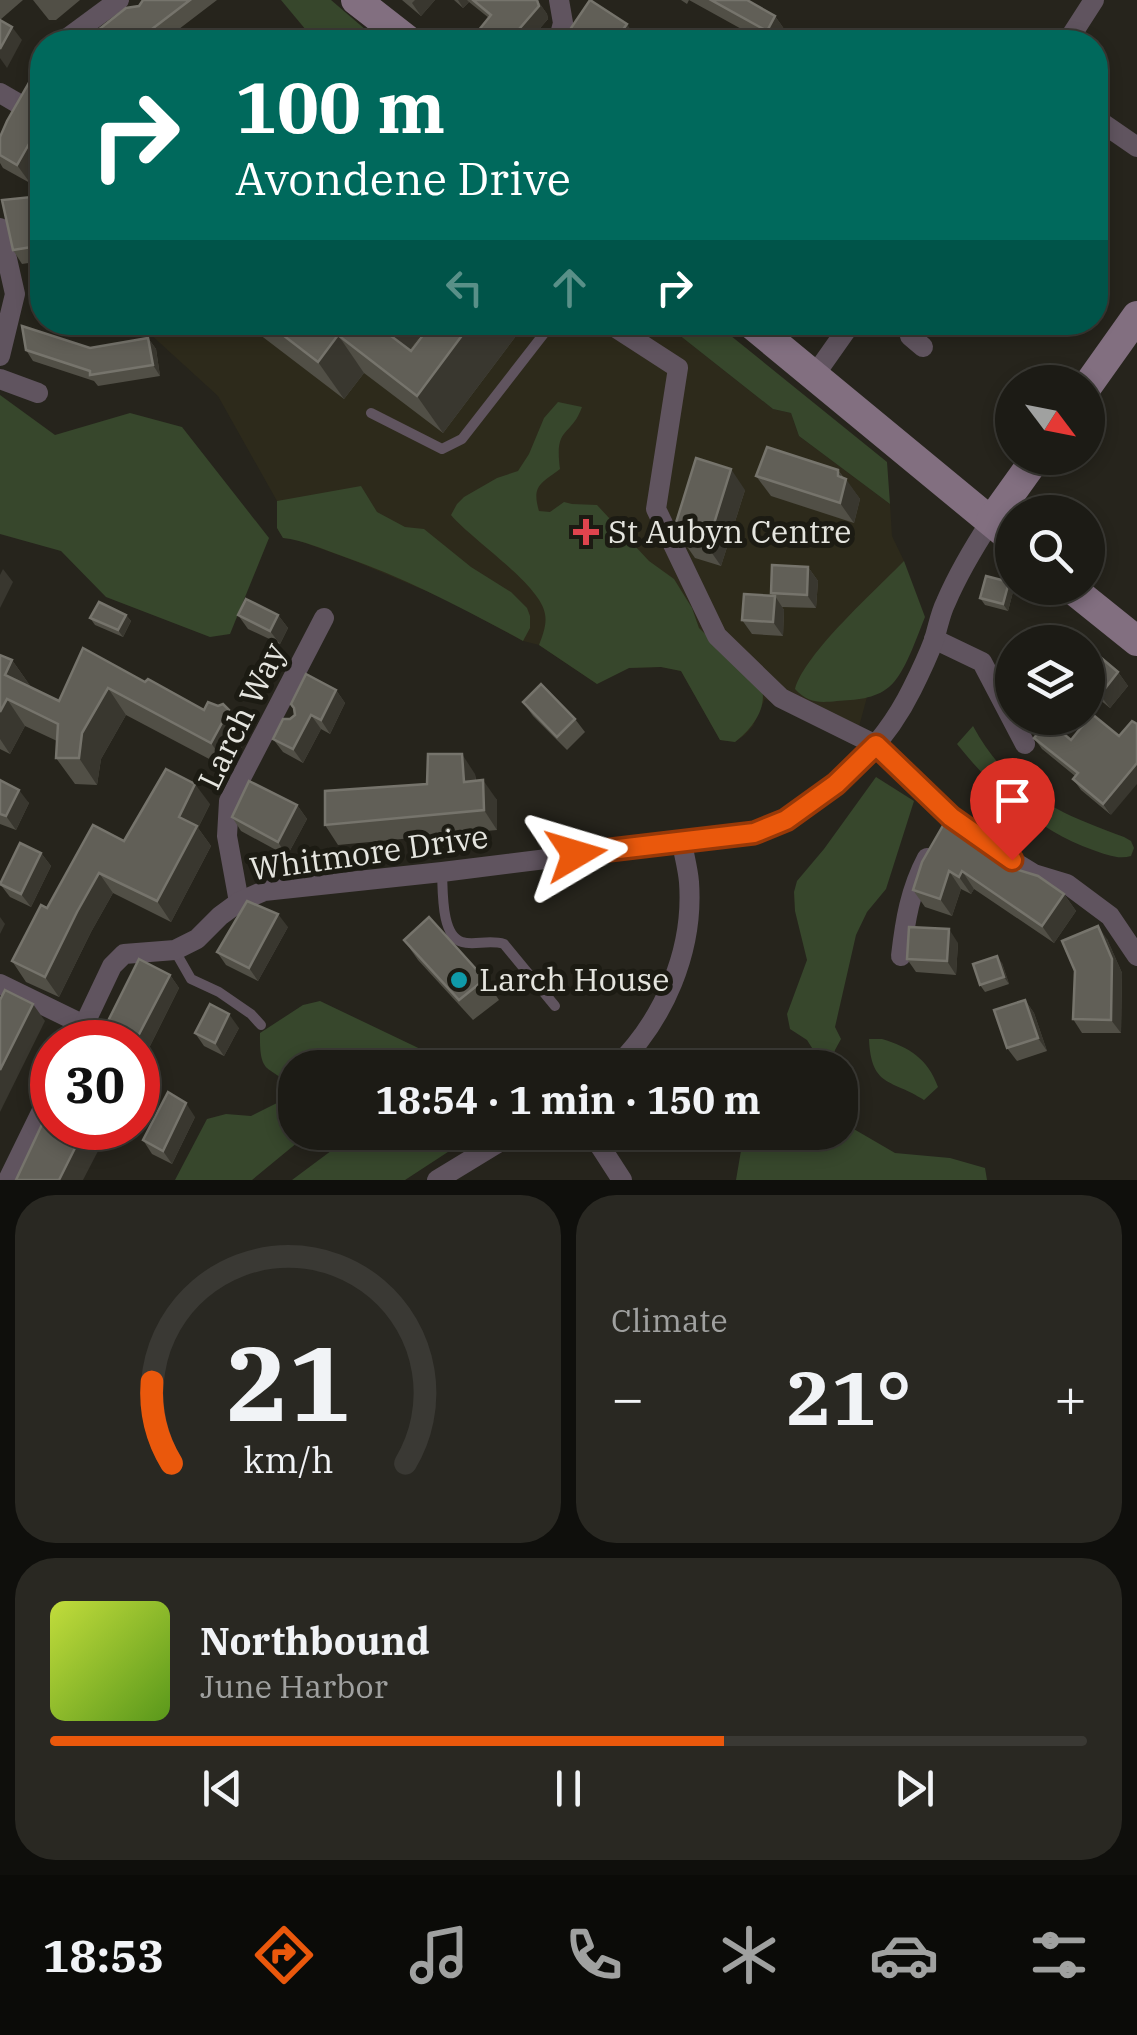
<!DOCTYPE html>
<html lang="en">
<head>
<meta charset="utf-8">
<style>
  body { margin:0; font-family:"IBM Plex Serif",serif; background:#292822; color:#f1f3f6; height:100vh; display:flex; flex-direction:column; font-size:38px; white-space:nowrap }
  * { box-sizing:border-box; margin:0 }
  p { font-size:32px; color:#a0a1a0 }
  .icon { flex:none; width:55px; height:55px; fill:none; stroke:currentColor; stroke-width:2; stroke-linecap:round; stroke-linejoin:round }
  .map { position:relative; height:1180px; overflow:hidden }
  .sheet { display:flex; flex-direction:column; gap:15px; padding:15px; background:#0f0f0c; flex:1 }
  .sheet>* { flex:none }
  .top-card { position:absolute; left:30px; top:30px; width:1078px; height:305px; border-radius:40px; box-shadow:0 5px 15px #0003,0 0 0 2px #3a3934; background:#00695c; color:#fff; overflow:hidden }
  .needle { width:65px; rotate:122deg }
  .fabs { position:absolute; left:995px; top:365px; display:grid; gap:20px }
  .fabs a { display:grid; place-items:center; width:110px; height:110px; border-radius:50%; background:#1c1b15; box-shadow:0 5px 15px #0003,0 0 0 2px #3a3934; font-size:50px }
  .speed { position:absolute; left:30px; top:1020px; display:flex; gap:20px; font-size:50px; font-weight:700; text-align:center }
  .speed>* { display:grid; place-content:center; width:130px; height:130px; border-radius:50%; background:#1c1b15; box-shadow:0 5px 15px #0003,0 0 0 2px #3a3934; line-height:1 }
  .speed .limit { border:15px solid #d22; background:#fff; color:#111 }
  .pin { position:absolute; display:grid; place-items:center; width:85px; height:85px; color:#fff; margin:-102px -42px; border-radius:50% 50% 50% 0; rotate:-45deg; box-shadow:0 0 10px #0007 }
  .pin .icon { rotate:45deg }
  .me { position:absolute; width:110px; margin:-55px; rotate:83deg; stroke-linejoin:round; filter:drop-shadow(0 0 8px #0008) }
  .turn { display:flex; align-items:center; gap:35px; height:210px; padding:0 40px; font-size:45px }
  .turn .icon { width:130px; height:130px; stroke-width:2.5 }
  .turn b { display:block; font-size:70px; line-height:85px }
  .lanes { display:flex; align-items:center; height:95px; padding:0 40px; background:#0003; justify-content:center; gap:50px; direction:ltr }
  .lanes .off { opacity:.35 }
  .big { font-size:75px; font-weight:800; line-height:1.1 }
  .sheet .widget { flex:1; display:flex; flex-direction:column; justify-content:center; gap:15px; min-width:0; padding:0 35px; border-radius:40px; background:#292822 }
  .sheet .dial { align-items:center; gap:0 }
  .dial svg { height:260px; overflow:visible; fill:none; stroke:#3a3934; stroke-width:7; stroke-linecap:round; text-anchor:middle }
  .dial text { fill:#f1f3f6; stroke:none }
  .song { display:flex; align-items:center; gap:30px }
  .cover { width:120px; height:120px; border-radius:15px; background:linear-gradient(135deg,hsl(70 70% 55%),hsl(90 70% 35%)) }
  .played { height:10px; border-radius:5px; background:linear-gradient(90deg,#ea580c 65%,#3a3934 65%) }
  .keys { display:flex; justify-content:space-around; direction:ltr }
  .heat { display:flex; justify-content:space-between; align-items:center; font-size:55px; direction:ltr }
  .sheet .tiles { flex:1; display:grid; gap:15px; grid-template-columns:1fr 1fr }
  .widget:last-child { grid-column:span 2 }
  .trip { position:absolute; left:278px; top:1050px; width:580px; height:100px; border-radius:40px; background:#1c1b15; box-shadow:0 5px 15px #0003,0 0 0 2px #3a3934; font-weight:800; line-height:100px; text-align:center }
  .menu { display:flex; height:160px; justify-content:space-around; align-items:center; background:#0b0b08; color:#a0a1a0 }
  .menu .icon { width:70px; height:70px }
  .menu .selected { color:#ea580c }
  .menu b { font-size:45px; color:#f1f3f6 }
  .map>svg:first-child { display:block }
  .built { fill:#2d2a1b }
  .green { fill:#37472c }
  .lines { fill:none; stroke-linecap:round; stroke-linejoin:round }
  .lane { stroke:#60545f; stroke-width:10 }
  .street { stroke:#60545f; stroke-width:20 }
  .secondary { stroke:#826f80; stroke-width:30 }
  .wall { fill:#514f46; fill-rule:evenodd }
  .shaded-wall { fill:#39372f }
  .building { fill:#615f57; stroke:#76746c; stroke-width:2.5 }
  .route-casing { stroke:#983908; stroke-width:25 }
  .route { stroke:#ea580c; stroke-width:18 }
  .health-dot { fill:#e0444e; stroke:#1c1b13; stroke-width:4 }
  .culture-dot { fill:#0f9aa8; stroke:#1c1b13; stroke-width:4 }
  .labels { text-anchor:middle; stroke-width:10; stroke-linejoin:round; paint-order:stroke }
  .poi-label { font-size:32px; fill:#e5e5df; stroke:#1c1b13; text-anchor:start }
  .street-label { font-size:32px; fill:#e5e5df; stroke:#1c1b13 }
</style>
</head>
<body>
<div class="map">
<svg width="1137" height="1180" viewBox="0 0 1137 1180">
  <rect width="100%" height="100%" fill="#26241c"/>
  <path class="built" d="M138 323H664L773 409 791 413 799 436 890 504 892 536 904 561 854 745 765 699 753 726 745 735 735 742 720 740 681 671 661 667 629 668 597 684 539 645 523 641 445 599 352 560 294 539 283 538 277 528V501L218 396Z"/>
  <g class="green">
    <path d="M281 0H331L380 42H322L306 30Z"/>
    <path d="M664 323H715L887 462 890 504 799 436 791 413 773 409Z"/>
    <path d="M0 395 55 435 130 413 182 427 269 538 230 634 210 637 106 597 61 551 0 534Z"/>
    <path d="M558 402 582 407C571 438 554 425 560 469 542 483 531 485 539 511L550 512 564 502 572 504 597 505 649 561 674 579 692 608 699 628 762 689C767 709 751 730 735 742L720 740 681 671 661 667 629 668 597 684 539 645C543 635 547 624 545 614 541 585 472 540 451 515L457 504 464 497 497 478 518 471 529 454 544 418Z"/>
    <path d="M361 486 377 512 405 527 424 529 471 567 511 592 527 608 530 616V628L523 641C465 609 405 578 342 556 322 549 303 540 283 538L277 528V501Z"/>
    <path d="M904 561 925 617C917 636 905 674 889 687 875 699 855 700 837 701 819 703 808 703 795 689 805 653 876 590 904 561Z"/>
    <path d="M973 726C1009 792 1056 812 1124 837L1131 841 1134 848 1131 856C1118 860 1105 854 1093 850 1037 830 993 789 957 744Z"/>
    <path d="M876 777 914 801 886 889 867 912 856 935 835 1027 841 1039 835 1050 830 1067H824L807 1040 790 1029 787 1014 807 960 795 911 794 892 797 881 824 849Z"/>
    <path d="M320 1001 433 1055 436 1062 425 1068H295V1092C271 1061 259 1081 260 1033L303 1005Z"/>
    <path d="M882 1039C909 1047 928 1059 938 1087L924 1100C892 1079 871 1088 869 1039Z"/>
    <path d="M289 1097 295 1102V1132L309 1133 252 1180H175L207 1119 226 1114 251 1116Z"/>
    <path d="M840 1121 895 1153 950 1158 985 1168 987 1180H736L744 1133 840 1132Z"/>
    <path d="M361 1133V1132L477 1133 405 1180H292L347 1139Z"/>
  </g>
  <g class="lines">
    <g class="lane">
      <path d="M371 413 442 449 462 439 553 322"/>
      <path d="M442 873C443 891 441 936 462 942 474 946 489 939 504 944L555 1006"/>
      <path d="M175 951 191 979 219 992 251 1014 261 1025"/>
    </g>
    <g class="street">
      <path d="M62 42 119 0"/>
      <path d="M558 42 563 23 559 0"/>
      <path d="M1067 42 1094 0"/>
      <path d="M0 93 19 104"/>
      <path d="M1095 118 1137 147"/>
      <path d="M0 228 15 294 0 356"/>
      <path d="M607 322 678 368 656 509 717 636 781 698 876 745 951 817 990 847 1034 874 1067 884 1110 916 1137 956"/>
      <path d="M908 322 910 336 923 347"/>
      <path d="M814 376 852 322"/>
      <path d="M0 379 38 393"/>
      <path d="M934 639 982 662 1025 744"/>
      <path d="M239 902 227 836 229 801 324 618"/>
      <path d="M901 956C905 921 910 890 927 858"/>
      <path d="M0 984 84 1025"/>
      <path d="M76 1042 112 966 124 954 175 950 197 939 220 916 239 902 264 891 442 872 755 833C821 806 880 754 912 689 920 673 928 656 934 640 938 627 940 614 946 602 958 574 974 547 991 521"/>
      <path d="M615 1068C664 1020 694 951 689 882 688 869 684 855 682 843"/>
      <path d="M591 1132 622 1180"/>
      <path d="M8 1180 52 1090"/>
      <path d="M437 1180 516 1132"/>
    </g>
    <g class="secondary">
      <path d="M356 0 410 42"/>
      <path d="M749 322 1012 539"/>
      <path d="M1088 385 1137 316"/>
      <path d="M991 521 1036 458"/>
      <path d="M1071 588 1137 641"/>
    </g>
  </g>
  <g class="wall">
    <path d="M0 0H23L0 20Z"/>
    <path d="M33 0H80L56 20H49Z"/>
    <path d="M143 0H217L162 42H83L139 6Z"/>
    <path d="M402 0H435L421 16Z"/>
    <path d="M454 0H537L547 14 548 19 528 42H472L489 18 469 2 463 8Z"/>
    <path d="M681 0H747L775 16 789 36 786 42H765L689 0 687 4Z"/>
    <path d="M42 60V161L30 183 3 168 0 163V137Z"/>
    <path d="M31 197 41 211 42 224V261L22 264 13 250Z"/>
    <path d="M249 322H513L519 332 443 433 364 373 344 399 255 331ZM423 332 424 334 411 351 410 350Z"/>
    <path d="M148 338 156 349 160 376 98 386 94 381 33 361 26 350 90 348Z"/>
    <path d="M838 470 860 499 854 523 771 496 756 476Z"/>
    <path d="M745 490 721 566 695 558 681 538Z"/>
    <path d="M808 567 818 581 816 608 782 607 784 610 783 636 752 634 742 620 772 596 771 593Z"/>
    <path d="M1012 588H1014L1008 611 985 605 980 598Z"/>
    <path d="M126 615 131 621 123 637 95 625 90 618Z"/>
    <path d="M238 615H278L288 628 280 644 248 629Z"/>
    <path d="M83 648 145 682 204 710H229L247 736 230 770 126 715 101 759 97 785 75 784 56 758 57 741 25 726 10 754 0 749V655L12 660 31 687 59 701Z"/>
    <path d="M1088 657 1118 672 1128 686 1110 708 1088 690Z"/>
    <path d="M336 690 345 703 330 734 321 729 303 763 283 752 273 739 290 719Z"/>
    <path d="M523 702 575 719 585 732 567 750 533 716Z"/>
    <path d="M1048 721 1111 815 1081 790 1073 779 1075 776 1042 749 1034 738Z"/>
    <path d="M475 774 476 781 497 800V830L338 845 325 825 427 784Z"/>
    <path d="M0 780 29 803 16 830 0 824Z"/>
    <path d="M210 804 198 828 211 846 171 922 113 893 91 932 59 997 26 982 12 961 47 908 124 841Z"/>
    <path d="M297 805 307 819 287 856 241 831 232 817Z"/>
    <path d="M971 842 1015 869 1064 894 1076 911 1054 943 974 889 971 894 961 889 952 916 925 907 913 890Z"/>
    <path d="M41 853 51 866 31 907 10 897 0 884Z"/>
    <path d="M288 927 258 981 226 965 217 952Z"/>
    <path d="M1107 939 1122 973 1121 1033H1082L1073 1019Z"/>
    <path d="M404 940 485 979 499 1000 473 1020 418 960Z"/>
    <path d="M958 943 956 975 916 972 907 959Z"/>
    <path d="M1002 963 1009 984 985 992 980 985Z"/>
    <path d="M170 975 179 988 142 1062 138 1060V1042H108L102 1033Z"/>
    <path d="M1025 1000 1034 1013 1047 1051 1017 1061 1007 1048Z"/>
    <path d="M239 1028 224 1056 204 1046 195 1033Z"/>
    <path d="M195 1117 172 1164 152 1154 143 1140Z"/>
  </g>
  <g class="shaded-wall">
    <path d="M415 0H435L421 16 412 3Z"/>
    <path d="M458 0H467L469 2 463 8Z"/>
    <path d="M538 1 547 14 548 19 528 42H508Z"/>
    <path d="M775 16 789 36 786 42H775L767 31Z"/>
    <path d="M627 24 636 38 633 42H614Z"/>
    <path d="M12 27 22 40 7 68 0 58V49Z"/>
    <path d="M42 121V161L30 183 17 165Z"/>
    <path d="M31 197 41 211 42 224V253L38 246Z"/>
    <path d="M376 322H416L423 332 401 362 375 324Z"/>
    <path d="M420 322H444L432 339Z"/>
    <path d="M472 322H513L519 332 443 433 417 396Z"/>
    <path d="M803 322H816L810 332Z"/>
    <path d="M338 335 364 373 344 399 318 362Z"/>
    <path d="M148 338 156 349 160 376 153 365Z"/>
    <path d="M731 469 745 490 721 566 707 546Z"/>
    <path d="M838 470 845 482 846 479 860 499 854 523 840 503Z"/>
    <path d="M808 567 818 581 816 608 807 595Z"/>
    <path d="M3 569 13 582 0 608V575Z"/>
    <path d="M1009 582 1014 588 1008 611 1003 604Z"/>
    <path d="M775 596 784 610 783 636 773 622Z"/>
    <path d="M126 615 131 621 123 637 118 630Z"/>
    <path d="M278 615 288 628 280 644 270 631Z"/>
    <path d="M12 660 31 687 5 675Z"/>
    <path d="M1118 672 1128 686 1110 708 1100 695Z"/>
    <path d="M108 688 126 715 101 759 97 785 79 758 82 733Z"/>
    <path d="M336 690 345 703 330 734 321 720Z"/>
    <path d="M7 699 25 726 10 754 0 739V712Z"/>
    <path d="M229 710 247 736 230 770 211 743Z"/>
    <path d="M311 715 321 729 303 763 293 749Z"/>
    <path d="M462 754 475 774 477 801 464 782Z"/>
    <path d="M1137 763V784L1111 815 1103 804Z"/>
    <path d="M483 780 497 800V830L484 810Z"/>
    <path d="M195 784 210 804 198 828 211 846 171 922 157 901 179 817Z"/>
    <path d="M19 790 29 803 16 830 6 816Z"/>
    <path d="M297 805 307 819 287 856 278 842Z"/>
    <path d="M41 853 51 866 31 907 21 894Z"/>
    <path d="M949 871 961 889 952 916 940 899Z"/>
    <path d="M962 871 974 889 971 894 959 877Z"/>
    <path d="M99 873 113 893 91 932 59 997 45 977 77 912Z"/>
    <path d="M1064 894 1076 911 1054 943 1042 926Z"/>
    <path d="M278 914 288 927 258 981 249 968Z"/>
    <path d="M0 917 5 924 0 934Z"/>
    <path d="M1098 926 1107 939 1122 973 1121 1033 1111 1020Z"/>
    <path d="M949 929 958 943 956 975 947 961Z"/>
    <path d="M997 956 1002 963 1009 984 1004 977Z"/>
    <path d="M170 975 179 988 142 1062 138 1056V1042H135Z"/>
    <path d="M1025 1000 1034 1013 1047 1051 1038 1038Z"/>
    <path d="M33 1004 45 1021 0 1112V1070Z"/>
    <path d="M229 1014 239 1028 224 1056 215 1043Z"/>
    <path d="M186 1103 195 1117 172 1164 163 1151Z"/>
    <path d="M85 1128H110L83 1180H59Z"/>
  </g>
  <g class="building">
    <path d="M143 0H190L135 42H83L126 8 139 6Z"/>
    <path d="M473 0H537L539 6 508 42H473L470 41 491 15Z"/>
    <path d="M590 0 627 24 614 42H564L571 33 569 31Z"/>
    <path d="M711 0H747L775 16 767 31Z"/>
    <path d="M0 20 12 27 0 49Z"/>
    <path d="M673 30 699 42H666Z"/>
    <path d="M859 35 873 42H855Z"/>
    <path d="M42 60V121L17 165 0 155V137L7 121Z"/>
    <path d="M31 197 38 246 13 250 2 200Z"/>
    <path d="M266 322H376L375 324 411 351 433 322H472L417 396 338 335 318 362Z"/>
    <path d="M22 326 90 348 148 338 153 365 90 375V371L26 350Z"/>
    <path d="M767 447 838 470V476L846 479 840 503 756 476Z"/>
    <path d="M696 458 731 469 707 546 681 538 675 526Z"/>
    <path d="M772 565 808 567 807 595 771 593Z"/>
    <path d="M986 576 1009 582 1003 604 980 598Z"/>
    <path d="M744 594 775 596 773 622 742 620Z"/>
    <path d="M246 599 278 615 270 631 238 615Z"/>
    <path d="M99 602 126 615 118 630 90 618Z"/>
    <path d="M83 648 145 682 148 679 204 710 208 702 218 706 223 704 229 710 211 743 108 688 82 733 79 758H56L58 724 7 699 0 712V655L12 660 5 675 59 701Z"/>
    <path d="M1093 651 1118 672 1100 695 1088 684V657Z"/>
    <path d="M306 674 336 690 321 720 311 715 293 749 273 739 283 719H290L295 715 294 708 291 704Z"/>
    <path d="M541 684 575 719 557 737 523 702Z"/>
    <path d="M1092 714 1119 736 1132 721 1137 724V763L1103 804 1073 779 1078 773 1034 738 1048 721 1071 740Z"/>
    <path d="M428 754H462L464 782 483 780 484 810 325 825V791L427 784Z"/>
    <path d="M166 769 195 784 179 817 197 826 157 901 99 873 77 912 45 977 12 961 41 905 47 908 93 825 124 841Z"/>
    <path d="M0 780 19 790 6 816 0 814Z"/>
    <path d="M249 781 297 805 278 842 232 817Z"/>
    <path d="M945 822 971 842 1015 869 1038 876 1064 894 1042 926 962 871 959 877 949 871 940 899 913 890 922 862Z"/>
    <path d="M20 843 41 853 21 894 0 884Z"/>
    <path d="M247 901 278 914 249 968 217 952Z"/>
    <path d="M429 917 485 979 459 1000 404 940Z"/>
    <path d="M1098 926 1112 959 1111 1020 1073 1019 1075 971 1062 941Z"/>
    <path d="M909 927 949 929 947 961 907 959Z"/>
    <path d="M997 956 1004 977 980 985 973 964Z"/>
    <path d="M139 959 170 975 135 1042H120L102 1033Z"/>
    <path d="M5 990 33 1004 0 1070V1000Z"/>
    <path d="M1025 1000 1038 1038 1007 1048 994 1010Z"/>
    <path d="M210 1004 229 1014 215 1043 195 1033Z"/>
    <path d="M168 1092 186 1103 163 1151 143 1140Z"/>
    <path d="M52 1103V1128H85L59 1180H16Z"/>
  </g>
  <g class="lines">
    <defs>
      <path id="route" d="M576 854 754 833 786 820 836 784 876 745 951 817 1012 860"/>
    </defs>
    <use href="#route" class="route-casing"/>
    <use href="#route" class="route"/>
  </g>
  <path class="health-dot" d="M581 517h10v10h10v10h-10v10h-10v-10h-10v-10h10z"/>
  <circle class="culture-dot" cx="459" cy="980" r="10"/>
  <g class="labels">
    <g class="poi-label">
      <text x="608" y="543">St Aubyn Centre</text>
      <text x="479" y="991">Larch House</text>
    </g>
    <g class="street-label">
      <text transform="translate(242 716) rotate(-64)" y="11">Larch Way</text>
      <text transform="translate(369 853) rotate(-8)" y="11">Whitmore Drive</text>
    </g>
  </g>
</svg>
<div class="fabs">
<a><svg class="needle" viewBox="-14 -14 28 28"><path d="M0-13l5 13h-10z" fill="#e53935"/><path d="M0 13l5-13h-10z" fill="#a0a1a0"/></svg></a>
<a><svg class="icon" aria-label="search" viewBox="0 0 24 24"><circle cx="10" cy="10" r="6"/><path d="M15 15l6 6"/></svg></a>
<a><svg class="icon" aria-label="layers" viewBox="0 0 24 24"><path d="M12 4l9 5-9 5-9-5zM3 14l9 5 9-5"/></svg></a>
</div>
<div class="speed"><div class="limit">30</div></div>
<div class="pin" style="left:1012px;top:860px;background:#d93025"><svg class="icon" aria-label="arrive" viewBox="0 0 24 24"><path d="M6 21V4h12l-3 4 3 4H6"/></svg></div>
<svg class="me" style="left:576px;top:854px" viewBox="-20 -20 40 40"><path d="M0-17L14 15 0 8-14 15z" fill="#ea580c" stroke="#fff" stroke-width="4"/></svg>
<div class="trip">18:54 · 1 min · 150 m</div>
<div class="top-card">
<div class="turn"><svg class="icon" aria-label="right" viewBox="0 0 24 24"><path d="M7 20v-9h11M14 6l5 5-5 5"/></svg><div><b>100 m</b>Avondene Drive</div></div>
<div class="lanes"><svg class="icon off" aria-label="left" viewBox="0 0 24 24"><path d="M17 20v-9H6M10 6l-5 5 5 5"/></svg><svg class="icon off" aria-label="ahead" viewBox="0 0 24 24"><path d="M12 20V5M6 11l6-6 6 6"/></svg><svg class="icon" aria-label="right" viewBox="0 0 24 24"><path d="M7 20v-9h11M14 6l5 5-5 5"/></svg></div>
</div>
</div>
<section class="sheet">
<div class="tiles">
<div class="widget dial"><svg viewBox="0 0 100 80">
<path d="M14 69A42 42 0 1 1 86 69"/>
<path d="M14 69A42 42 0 0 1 8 44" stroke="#ea580c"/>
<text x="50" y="56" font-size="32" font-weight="700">21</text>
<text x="50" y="72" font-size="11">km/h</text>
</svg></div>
<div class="widget"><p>Climate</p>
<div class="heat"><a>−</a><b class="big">21°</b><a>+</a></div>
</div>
<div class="widget">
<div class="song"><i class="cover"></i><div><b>Northbound</b><p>June Harbor</p></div></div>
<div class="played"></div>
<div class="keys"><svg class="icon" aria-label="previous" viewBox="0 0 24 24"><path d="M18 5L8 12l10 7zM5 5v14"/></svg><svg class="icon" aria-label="pause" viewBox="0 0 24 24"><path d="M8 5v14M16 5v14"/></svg><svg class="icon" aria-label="next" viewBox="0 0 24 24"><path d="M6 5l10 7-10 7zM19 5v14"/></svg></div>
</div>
</div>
</section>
<nav class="menu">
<b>18:53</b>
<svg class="icon selected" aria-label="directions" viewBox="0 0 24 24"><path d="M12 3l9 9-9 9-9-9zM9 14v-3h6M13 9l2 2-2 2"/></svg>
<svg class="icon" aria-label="music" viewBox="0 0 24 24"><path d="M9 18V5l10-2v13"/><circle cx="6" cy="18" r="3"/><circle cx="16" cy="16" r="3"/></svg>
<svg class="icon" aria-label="phone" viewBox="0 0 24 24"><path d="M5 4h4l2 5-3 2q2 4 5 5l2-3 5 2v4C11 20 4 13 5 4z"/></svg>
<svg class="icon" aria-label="climate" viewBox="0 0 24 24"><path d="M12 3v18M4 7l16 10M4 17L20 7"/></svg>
<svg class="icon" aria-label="car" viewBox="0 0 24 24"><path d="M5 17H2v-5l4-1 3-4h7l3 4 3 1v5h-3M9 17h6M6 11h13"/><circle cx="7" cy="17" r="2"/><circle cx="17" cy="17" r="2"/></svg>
<svg class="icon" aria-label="filters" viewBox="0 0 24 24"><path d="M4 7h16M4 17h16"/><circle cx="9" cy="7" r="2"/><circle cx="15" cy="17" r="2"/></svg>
</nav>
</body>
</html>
